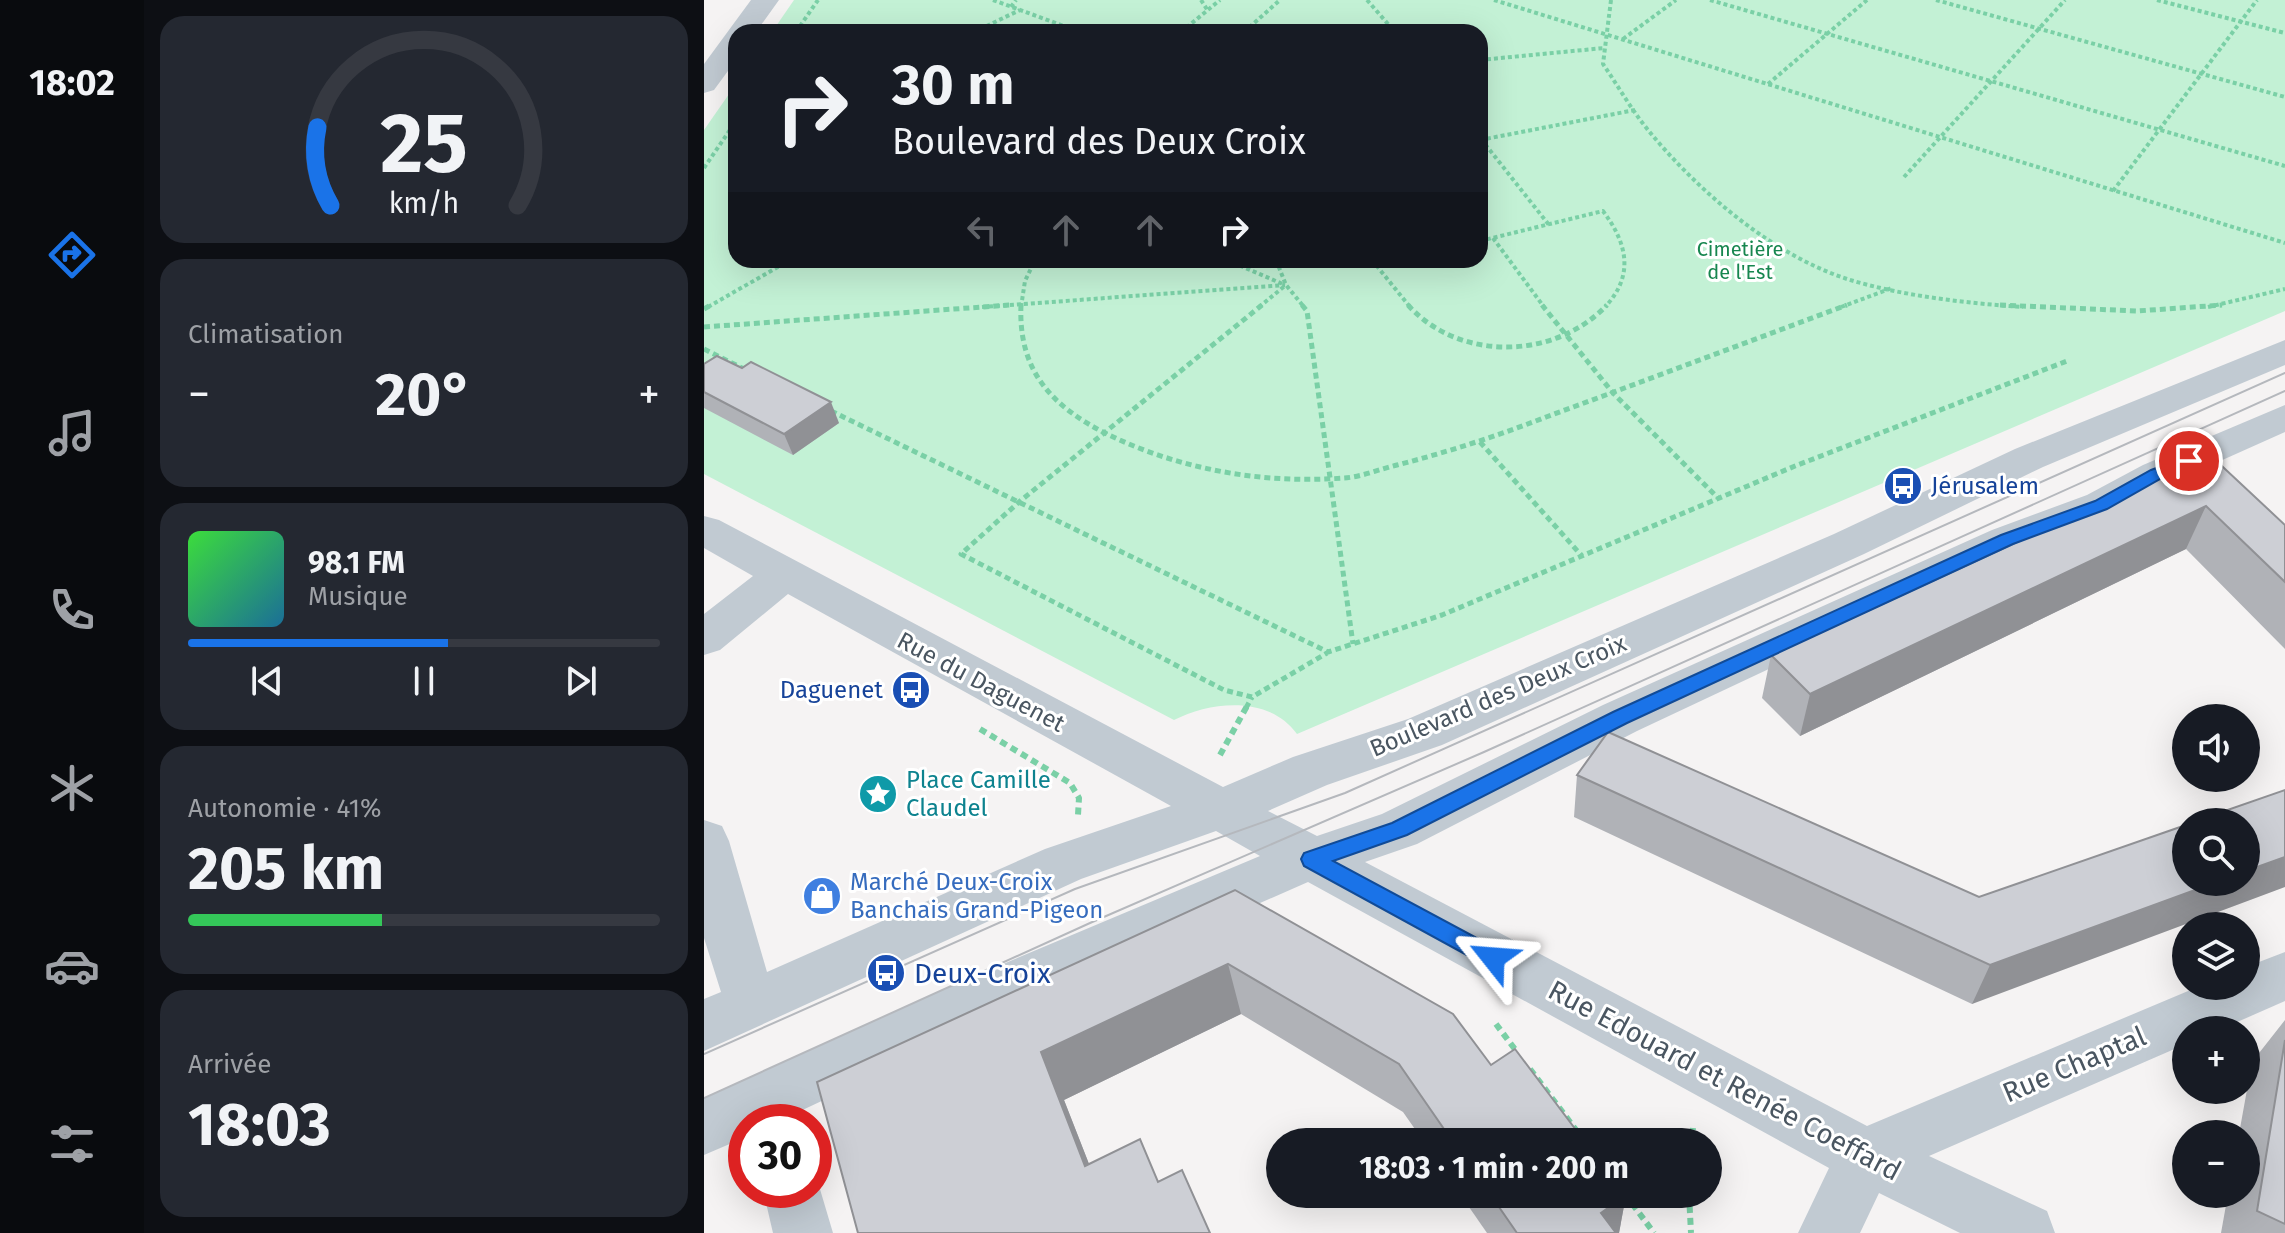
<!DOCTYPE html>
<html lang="fr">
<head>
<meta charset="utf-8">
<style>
  body { margin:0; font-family:"Fira Sans",sans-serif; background:#242831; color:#f1f3f6; height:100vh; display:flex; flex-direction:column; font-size:30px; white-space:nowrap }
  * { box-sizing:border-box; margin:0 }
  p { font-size:26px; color:#9ea1a6 }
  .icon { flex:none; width:44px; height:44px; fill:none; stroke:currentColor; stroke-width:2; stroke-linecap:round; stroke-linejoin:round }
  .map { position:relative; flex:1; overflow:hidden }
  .drawer { display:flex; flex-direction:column; gap:16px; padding:16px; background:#0d0f14; width:560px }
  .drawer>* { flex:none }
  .banner { position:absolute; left:24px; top:24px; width:760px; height:244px; border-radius:24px; box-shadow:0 8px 32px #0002; background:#171b24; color:#f1f3f6; overflow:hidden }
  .tools { position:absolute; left:1468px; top:704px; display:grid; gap:16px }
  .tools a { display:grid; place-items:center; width:88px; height:88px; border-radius:50%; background:#171b24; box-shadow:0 8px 32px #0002; font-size:40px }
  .speed { position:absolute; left:24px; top:1104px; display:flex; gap:16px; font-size:40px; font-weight:700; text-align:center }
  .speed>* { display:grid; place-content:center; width:104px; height:104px; border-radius:50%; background:#171b24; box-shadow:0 8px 32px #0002; line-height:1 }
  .speed .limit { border:12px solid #d22; background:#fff; color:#111 }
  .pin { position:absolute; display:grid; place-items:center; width:68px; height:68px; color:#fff; margin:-34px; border:4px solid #fff; border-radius:50%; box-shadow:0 2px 8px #0007 }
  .me { position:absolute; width:88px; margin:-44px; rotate:298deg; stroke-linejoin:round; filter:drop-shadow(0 0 6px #0008) }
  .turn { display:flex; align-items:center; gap:28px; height:168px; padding:0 32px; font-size:36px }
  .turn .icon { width:104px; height:104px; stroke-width:2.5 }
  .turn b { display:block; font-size:56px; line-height:68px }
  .lanes { display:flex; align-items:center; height:76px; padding:0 32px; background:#0003; justify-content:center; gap:40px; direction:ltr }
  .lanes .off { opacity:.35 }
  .big { font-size:60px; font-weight:700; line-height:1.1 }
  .drawer .tile { flex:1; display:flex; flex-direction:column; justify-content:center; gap:12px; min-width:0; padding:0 28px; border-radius:24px; background:#242831 }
  .drawer .dial { align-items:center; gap:0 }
  .dial svg { height:208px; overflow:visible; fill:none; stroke:#363941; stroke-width:7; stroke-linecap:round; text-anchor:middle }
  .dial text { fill:#f1f3f6; stroke:none }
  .song { display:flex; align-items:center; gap:24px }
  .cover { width:96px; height:96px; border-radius:12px; background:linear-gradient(135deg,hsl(120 70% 55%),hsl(200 70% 35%)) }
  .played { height:8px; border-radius:4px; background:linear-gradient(90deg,#1a73e8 55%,#363941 55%) }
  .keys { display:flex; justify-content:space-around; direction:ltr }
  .heat { display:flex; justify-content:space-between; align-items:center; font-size:44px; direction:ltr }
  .charge { height:12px; border-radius:6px; background:linear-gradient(90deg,#34c759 41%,#363941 0) }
  .trip { position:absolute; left:562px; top:1128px; width:456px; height:80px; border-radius:40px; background:#171b24; box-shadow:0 8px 32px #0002; font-weight:700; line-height:80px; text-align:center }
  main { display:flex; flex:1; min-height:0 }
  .tab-bar { display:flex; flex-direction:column; width:144px; justify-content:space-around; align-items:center; background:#090b0e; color:#9ea1a6 }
  .tab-bar .icon { width:56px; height:56px }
  .tab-bar .current { color:#1a73e8 }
  .tab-bar b { font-size:36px; color:#f1f3f6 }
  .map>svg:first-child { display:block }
  .green { fill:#c3f1d5 }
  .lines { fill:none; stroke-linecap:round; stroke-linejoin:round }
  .path-far2 { stroke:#7ad0a6; stroke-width:4; stroke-dasharray:4 3; stroke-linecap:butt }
  .path-far1 { stroke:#7ad0a6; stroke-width:5; stroke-dasharray:6 4; stroke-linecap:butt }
  .path { stroke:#7ad0a6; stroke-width:6; stroke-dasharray:7 5; stroke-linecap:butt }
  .minor { fill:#c1cad2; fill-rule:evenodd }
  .tram { stroke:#b5b8bd; stroke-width:2 }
  .wall { fill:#b0b2b7 }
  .shaded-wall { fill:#909195 }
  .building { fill:#cdcfd5; stroke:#909195; stroke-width:2 }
  .route { fill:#1a73e8; stroke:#114b97; stroke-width:2 }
  .labels { text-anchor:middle; stroke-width:6; stroke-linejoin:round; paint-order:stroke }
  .far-park-label { font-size:20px; fill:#17864f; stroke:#fff }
  .transit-label { font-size:24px; fill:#164399; stroke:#fff; text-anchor:start }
  .street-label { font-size:24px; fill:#4a5661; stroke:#fff }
  .culture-label { font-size:24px; fill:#0d838f; stroke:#fff; text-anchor:start }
  .shop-label { font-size:24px; fill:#366cbe; stroke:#fff; text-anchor:start }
  .near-transit-label { font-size:28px; fill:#164399; stroke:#fff; text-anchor:start }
  .near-street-label { font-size:28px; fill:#4a5661; stroke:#fff }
</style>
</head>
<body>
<main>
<nav class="tab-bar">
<b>18:02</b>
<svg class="icon current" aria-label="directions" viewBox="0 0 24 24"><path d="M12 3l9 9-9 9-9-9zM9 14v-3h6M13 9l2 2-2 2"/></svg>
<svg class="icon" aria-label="music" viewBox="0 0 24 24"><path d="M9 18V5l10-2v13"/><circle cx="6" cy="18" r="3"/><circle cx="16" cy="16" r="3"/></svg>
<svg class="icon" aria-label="phone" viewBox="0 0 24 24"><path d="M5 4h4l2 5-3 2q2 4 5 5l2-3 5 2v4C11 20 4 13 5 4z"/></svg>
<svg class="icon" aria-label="climate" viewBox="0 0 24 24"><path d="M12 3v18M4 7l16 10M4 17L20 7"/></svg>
<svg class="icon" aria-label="car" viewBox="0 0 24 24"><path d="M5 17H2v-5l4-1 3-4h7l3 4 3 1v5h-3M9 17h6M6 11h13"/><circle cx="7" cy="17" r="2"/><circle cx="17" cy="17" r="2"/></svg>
<svg class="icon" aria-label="filters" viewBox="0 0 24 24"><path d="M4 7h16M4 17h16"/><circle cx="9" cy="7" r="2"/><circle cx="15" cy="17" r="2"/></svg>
</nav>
<section class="drawer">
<div class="tile dial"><svg viewBox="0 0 100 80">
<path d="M14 69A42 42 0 1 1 86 69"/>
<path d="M14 69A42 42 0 0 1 9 39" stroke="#1a73e8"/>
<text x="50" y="56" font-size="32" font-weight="700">25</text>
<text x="50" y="72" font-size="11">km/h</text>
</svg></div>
<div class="tile"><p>Climatisation</p>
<div class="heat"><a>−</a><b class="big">20°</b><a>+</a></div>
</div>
<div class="tile">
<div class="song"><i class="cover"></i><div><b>98.1 FM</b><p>Musique</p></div></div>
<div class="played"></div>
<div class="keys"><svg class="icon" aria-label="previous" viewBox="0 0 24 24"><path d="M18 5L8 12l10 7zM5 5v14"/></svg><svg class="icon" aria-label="pause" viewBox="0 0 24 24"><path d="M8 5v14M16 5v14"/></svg><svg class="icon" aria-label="next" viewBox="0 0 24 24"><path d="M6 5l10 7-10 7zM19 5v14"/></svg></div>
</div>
<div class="tile"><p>Autonomie · 41%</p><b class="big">205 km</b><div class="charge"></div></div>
<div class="tile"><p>Arrivée</p><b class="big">18:03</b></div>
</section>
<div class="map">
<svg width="1581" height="1233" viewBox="0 0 1581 1233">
  <rect width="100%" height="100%" fill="#f5f3f3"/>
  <path class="green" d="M90 0H1581V311L593 734C565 695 507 701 470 720L0 474V130L32 84V260H776V32H68Z"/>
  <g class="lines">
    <g class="path-far2">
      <path d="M289 0 376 32"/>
      <path d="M497 0 504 11"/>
      <path d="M663 0 691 32"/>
      <path d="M790 0 1581 243"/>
      <path d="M907 0 899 64C914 86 927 109 944 130 994 191 1067 254 1143 279 1198 296 1261 303 1319 307"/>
      <path d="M1006 0 1581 166"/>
      <path d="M1232 0 1581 97"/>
      <path d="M1453 0 1581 33"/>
      <path d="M307 7 312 0"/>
      <path d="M92 32 114 0"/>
      <path d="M270 32 316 10"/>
      <path d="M477 32 516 0"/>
      <path d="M540 32 576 0"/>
      <path d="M919 39 972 0"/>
      <path d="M776 60 900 48"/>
      <path d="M1064 84 1163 0"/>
      <path d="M777 139 845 225"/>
      <path d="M776 140 931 110"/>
      <path d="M0 168 32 121"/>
      <path d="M1200 177 1361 0"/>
      <path d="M1409 191 1553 0"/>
      <path d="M789 238 840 307"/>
      <path d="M776 241 899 211C923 243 931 275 901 307"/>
      <path d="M523 260 581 285"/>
      <path d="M572 260 582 285 600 307"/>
      <path d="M668 260 706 307"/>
      <path d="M673 266 699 260"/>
      <path d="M4 307 86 260"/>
      <path d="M278 307 581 285"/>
      <path d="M317 307 321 281 331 260"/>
      <path d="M555 307 582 285"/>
      <path d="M1137 307 1188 288"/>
      <path d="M1504 307 1581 289"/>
    </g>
    <g class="path-far1">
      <path d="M317 305C314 371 348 407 405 435 478 470 559 484 640 478 657 477 676 469 693 465 744 452 793 436 842 417 943 380 1043 342 1143 305"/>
      <path d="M558 305 315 502 257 554 520 690 548 697 623 653"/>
      <path d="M598 305 603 311 649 644"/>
      <path d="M704 305C755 362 851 360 903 305"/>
      <path d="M838 305 909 393 1014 498"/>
      <path d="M1296 305 1433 311 1518 305"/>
      <path d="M0 309 7 305"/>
      <path d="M0 327 306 305"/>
      <path d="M0 349 42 370"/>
      <path d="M127 411 624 652 738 615 1091 466 1363 361"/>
      <path d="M776 442 878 556"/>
      <path d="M542 708 548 697"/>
    </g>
    <g class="path">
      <path d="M276 729 366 783 375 798 374 815"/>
      <path d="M516 755 543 706"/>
      <path d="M792 1024 813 1052"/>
      <path d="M826 1069 881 1142"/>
      <path d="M988 1142 989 1128"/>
      <path d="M921 1194 950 1233"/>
      <path d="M985 1194 987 1233"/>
    </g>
    <g class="minor">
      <path d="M47 0H75L52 32H32V60L10 90 0 93V64Z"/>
      <path d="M1581 340V365L1339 467 1160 554 738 745 623 785 564 811 613 836 678 814 899 705 1288 530 1383 495 1439 465 1581 405V432L1467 483 1411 515 1318 550 933 731 713 844 661 862 1163 1126 1496 986H1542V967L1581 952V1001L1515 1030H1482V1044L1225 1156 1343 1211 1351 1233H1256L1175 1193 1156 1233H1094L1125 1168 604 882 292 1019 73 1122H42V1137L0 1155V1098L254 983 556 856 512 831 377 879 0 1051V999L17 992 0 938V820L18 826 25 841 63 972 341 849 467 806 84 594 16 650 0 655V614L49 576 0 548V516L15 520 519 787 589 757 704 719 1130 534 1311 449Z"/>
      <path d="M110 1169 129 1233H69L59 1190H110Z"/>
    </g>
    <g class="tram">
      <path d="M0 1054 371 889 641 793 1581 373"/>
      <path d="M0 1098 386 923 780 752 1581 391"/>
    </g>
  </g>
  <g class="wall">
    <path d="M0 364 135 423 89 455 0 408Z"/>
    <path d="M1505 454 1581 525V649L1482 549 1096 736 1058 698 1067 655Z"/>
    <path d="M873 775 1275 897 1581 790 1268 1004 870 817Z"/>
    <path d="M531 890 787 1065 881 1142H720L699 1112 537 1014 360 1100 385 1164 454 1182 506 1233H154Z"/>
    <path d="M1581 1020V1233H1517L1524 1194H1542V1134H1535L1548 1062Z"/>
    <path d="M756 1194H920L922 1195 915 1233H783Z"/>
  </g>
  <g class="shaded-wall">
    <path d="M127 402 135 423 89 455 80 434Z"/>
    <path d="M1502 506 1482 549 1096 736 1106 694Z"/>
    <path d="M1581 857V887L1268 1004 1286 965 1513 882H1542V871Z"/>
    <path d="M524 964 537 1014 360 1100 403 1210 381 1166 337 1052Z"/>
    <path d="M922 1195 915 1233H894L897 1213Z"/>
  </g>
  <g class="building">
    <path d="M13 356 38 368 47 362 127 402 80 434 0 392V364Z"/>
    <path d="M1505 454 1581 525V582L1502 506 1106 694 1067 655Z"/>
    <path d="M904 732 1275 897 1482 825V882H1513L1286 965 873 775Z"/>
    <path d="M1581 790V857L1542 871V822H1489Z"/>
    <path d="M531 890 749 1014 787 1065 811 1049 881 1142H749L695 1064 524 964 337 1052 381 1166 436 1139 454 1182 478 1170 506 1233H154L113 1082Z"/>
    <path d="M1581 1040V1224L1553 1211Z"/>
    <path d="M786 1194H920L922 1195 897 1213 912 1233H813Z"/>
  </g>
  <path class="route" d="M1485 456 1493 461 1491 465 1458 478 1403 509 1309 544 923 723 703 835 629 861 797 951 800 958 797 965 789 967 781 965 600 866 597 859 600 853 688 823 909 712 1297 535 1391 501 1447 470Z"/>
  <defs>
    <symbol id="bus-disc" viewBox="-11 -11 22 22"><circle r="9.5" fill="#1a4fb4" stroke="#fff"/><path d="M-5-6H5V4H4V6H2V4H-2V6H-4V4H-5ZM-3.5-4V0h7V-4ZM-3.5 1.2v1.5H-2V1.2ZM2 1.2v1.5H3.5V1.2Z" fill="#fff"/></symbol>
    <symbol id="sight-disc" viewBox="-11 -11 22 22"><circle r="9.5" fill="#0f9aa8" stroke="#fff"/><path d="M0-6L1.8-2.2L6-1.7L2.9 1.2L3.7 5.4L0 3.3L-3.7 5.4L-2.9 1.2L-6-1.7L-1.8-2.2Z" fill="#fff"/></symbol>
    <symbol id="shop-disc" viewBox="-11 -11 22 22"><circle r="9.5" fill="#3f7fe0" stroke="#fff"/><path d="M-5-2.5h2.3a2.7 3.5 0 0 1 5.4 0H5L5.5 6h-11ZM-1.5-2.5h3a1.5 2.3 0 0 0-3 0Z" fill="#fff"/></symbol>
  </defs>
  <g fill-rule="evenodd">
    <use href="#bus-disc" x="1177" y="464" width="44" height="44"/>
    <use href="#bus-disc" x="185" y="668" width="44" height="44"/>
    <use href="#sight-disc" x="152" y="772" width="44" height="44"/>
    <use href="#shop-disc" x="96" y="874" width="44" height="44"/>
    <use href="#bus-disc" x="160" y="951" width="44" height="44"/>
  </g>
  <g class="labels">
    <g class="far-park-label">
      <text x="1036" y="256">Cimetière<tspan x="1036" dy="23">de l'Est</tspan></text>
    </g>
    <g class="transit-label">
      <text x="1227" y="494">Jérusalem</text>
      <text x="179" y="698" text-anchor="end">Daguenet</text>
    </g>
    <g class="street-label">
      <text transform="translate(277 682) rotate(28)" y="8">Rue du Daguenet</text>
      <text transform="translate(794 696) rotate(-23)" y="8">Boulevard des Deux Croix</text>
    </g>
    <g class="culture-label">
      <text x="202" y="788">Place Camille<tspan x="202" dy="28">Claudel</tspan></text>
    </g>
    <g class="shop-label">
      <text x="146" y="890">Marché Deux-Croix<tspan x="146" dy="28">Banchais Grand-Pigeon</tspan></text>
    </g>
    <g class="near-transit-label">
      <text x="210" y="983">Deux-Croix</text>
    </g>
    <g class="near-street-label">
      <text transform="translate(1370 1064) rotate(-23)" y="10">Rue Chaptal</text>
      <text transform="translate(1021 1080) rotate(28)" y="10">Rue Edouard et Renée Coeffard</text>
    </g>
  </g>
</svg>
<div class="tools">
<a><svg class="icon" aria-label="sound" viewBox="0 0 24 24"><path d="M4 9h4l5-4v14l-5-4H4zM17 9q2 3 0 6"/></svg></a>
<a><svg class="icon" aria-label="search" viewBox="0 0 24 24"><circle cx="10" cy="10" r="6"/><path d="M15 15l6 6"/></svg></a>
<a><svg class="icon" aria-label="layers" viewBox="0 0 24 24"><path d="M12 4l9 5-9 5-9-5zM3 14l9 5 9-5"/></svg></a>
<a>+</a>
<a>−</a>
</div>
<div class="speed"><div class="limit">30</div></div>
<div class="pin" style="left:1485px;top:461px;background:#d93025"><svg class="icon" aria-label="arrive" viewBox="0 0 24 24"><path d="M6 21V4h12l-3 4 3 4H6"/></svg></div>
<svg class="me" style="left:789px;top:958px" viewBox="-20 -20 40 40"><path d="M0-17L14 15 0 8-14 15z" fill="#1a73e8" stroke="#fff" stroke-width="4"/></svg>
<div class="trip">18:03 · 1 min · 200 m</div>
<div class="banner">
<div class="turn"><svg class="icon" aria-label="right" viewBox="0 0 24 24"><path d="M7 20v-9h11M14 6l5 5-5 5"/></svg><div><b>30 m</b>Boulevard des Deux Croix</div></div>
<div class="lanes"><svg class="icon off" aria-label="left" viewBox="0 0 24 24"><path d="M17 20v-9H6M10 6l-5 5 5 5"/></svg><svg class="icon off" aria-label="ahead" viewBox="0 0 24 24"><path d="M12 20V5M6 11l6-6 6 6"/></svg><svg class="icon off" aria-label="ahead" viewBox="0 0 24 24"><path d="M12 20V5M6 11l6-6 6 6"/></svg><svg class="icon" aria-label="right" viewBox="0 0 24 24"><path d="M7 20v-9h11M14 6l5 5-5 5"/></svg></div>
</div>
</div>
</main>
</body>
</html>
